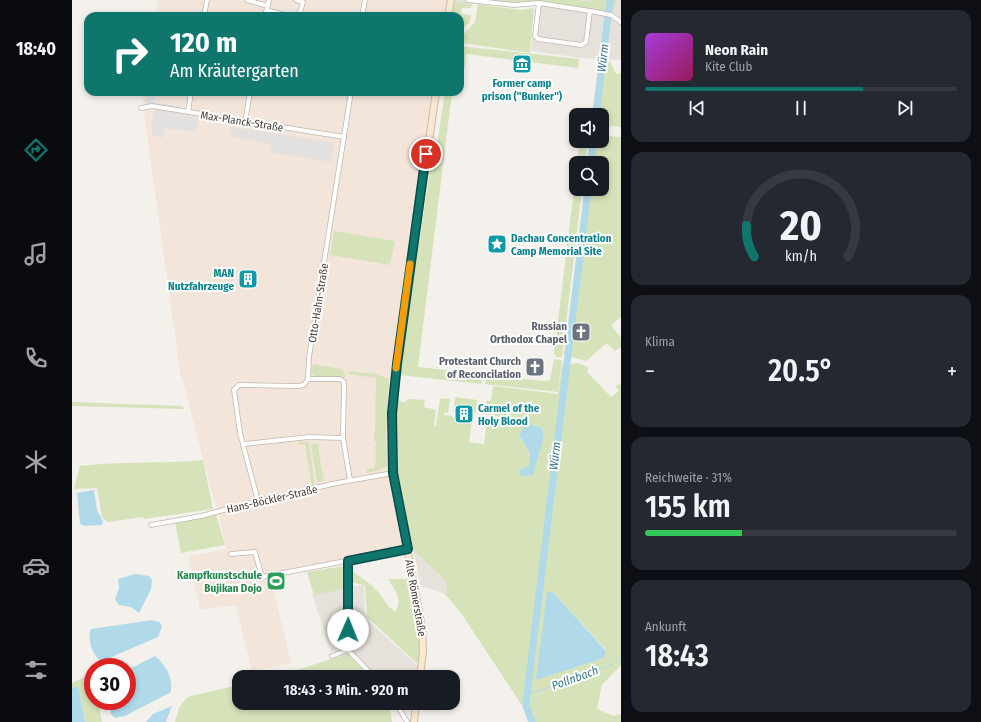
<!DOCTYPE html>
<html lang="de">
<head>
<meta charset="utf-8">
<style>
  body { margin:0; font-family:"Fira Sans Condensed",sans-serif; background:#242831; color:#f1f3f6; height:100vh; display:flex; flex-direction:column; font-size:15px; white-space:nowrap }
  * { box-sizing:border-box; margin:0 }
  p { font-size:13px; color:#9ea1a6 }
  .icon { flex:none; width:22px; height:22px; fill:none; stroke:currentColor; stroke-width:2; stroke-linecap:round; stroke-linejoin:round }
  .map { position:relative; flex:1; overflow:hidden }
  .sheet { display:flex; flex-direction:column; gap:10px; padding:10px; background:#0d0f14; width:360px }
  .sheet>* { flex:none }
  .guide { position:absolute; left:12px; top:12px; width:380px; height:84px; border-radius:12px; box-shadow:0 2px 6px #0003; background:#0f766e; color:#fff; overflow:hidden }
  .tools { position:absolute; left:497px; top:108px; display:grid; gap:8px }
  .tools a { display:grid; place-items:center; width:40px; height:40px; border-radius:8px; background:#171b24; box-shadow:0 2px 6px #0003; font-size:20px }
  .speed { position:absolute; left:12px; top:658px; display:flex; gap:8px; font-size:20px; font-weight:700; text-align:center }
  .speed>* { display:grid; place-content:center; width:52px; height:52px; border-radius:50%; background:#171b24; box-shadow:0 2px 6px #0003; line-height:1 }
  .speed .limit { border:6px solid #d22; background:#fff; color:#111 }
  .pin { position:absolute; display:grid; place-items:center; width:34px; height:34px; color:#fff; margin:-17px; border:2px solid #fff; border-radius:50%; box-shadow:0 1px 4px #0007 }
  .me { position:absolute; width:44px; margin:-22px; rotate:1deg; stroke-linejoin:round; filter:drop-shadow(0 0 3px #0008) }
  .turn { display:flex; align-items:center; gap:14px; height:84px; padding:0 20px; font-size:18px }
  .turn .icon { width:52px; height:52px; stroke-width:2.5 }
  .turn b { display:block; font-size:28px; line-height:34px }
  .big { font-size:30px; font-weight:600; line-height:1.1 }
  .sheet .widget { flex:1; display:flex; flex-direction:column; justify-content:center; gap:6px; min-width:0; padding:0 14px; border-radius:12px; background:#242831 }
  .sheet .dial { align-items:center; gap:0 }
  .dial svg { height:104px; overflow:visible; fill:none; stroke:#363941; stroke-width:7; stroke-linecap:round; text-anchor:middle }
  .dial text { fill:#f1f3f6; stroke:none }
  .song { display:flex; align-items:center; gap:12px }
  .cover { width:48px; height:48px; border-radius:6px; background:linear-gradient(135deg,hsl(280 70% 55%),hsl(330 70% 35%)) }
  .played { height:4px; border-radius:2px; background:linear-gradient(90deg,#0f766e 70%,#363941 70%) }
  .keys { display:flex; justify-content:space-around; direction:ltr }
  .heat { display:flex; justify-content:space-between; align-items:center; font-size:22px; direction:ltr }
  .charge { height:6px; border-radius:3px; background:linear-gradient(90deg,#34c759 31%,#363941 0) }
  .trip { position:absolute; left:160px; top:670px; width:228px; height:40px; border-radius:12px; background:#171b24; box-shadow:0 2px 6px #0003; font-weight:600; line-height:40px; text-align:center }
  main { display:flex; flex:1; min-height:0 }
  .tab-bar { display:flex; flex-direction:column; width:72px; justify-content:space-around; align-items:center; background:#090b0e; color:#9ea1a6 }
  .tab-bar .icon { width:28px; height:28px }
  .tab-bar .active { color:#0f766e }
  .tab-bar b { font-size:18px; color:#f1f3f6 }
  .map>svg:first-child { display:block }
  .residential { fill:#e7e1db }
  .commercial { fill:#f3e5da }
  .green { fill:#d6e3ba; fill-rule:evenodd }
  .parking { fill:#e3e1df }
  .water { fill:#b0dae9 }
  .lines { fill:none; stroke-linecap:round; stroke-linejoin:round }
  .stream { stroke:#b0dae9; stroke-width:1 }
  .river { stroke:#b0dae9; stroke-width:7 }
  .street-casing { stroke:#bfb7af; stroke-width:5.5 }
  .secondary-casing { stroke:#cebba1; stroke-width:8 }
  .street { stroke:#fff; stroke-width:4 }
  .secondary { stroke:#f9e9d1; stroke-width:6 }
  .route-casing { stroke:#0a4d48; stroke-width:10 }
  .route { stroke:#0f766e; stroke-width:7 }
  .slow { stroke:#f59e0b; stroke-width:7 }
  .labels { text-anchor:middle; stroke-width:4; stroke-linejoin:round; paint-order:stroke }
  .culture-label { font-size:11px; font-weight:bold; fill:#0d838f; stroke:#fff; text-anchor:start }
  .street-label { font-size:11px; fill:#48403a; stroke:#fff }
  .worship-label { font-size:11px; font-weight:bold; fill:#5b616d; stroke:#fff; text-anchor:end }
  .leisure-label { font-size:11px; font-weight:bold; fill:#27864d; stroke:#fff; text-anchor:end }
  .water-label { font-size:12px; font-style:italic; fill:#397990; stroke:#fff }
</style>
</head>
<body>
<main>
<nav class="tab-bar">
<b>18:40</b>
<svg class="icon active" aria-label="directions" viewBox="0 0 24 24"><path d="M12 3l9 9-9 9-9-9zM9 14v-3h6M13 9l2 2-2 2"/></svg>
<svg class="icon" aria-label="music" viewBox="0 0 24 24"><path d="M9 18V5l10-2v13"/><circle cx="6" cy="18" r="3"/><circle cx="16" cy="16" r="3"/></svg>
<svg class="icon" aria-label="phone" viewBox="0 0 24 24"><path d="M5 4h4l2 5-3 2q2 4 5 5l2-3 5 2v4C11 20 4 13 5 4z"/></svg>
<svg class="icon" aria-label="climate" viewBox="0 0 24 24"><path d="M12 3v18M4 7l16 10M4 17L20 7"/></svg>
<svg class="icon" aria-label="car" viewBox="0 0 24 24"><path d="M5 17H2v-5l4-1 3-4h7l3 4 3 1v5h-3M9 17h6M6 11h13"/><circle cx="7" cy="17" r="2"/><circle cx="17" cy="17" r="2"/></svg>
<svg class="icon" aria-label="filters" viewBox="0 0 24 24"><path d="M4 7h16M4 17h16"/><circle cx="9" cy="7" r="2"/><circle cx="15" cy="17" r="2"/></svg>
</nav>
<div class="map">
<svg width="549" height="722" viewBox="0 0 549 722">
  <rect width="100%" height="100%" fill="#f4f0ec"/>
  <g class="residential">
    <path d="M383 0H549V60L509 58 459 51 464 6 382 3Z"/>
    <path d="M341 549 375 582 373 594 349 586Z"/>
    <path d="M280 586H292L293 618 346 666 344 677H305L278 648 259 652 240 594Z"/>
  </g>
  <g class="commercial">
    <path d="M87 0H379L376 16H83Z"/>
    <path d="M72 92H364L321 370 316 435 318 474 332 550 198 575 219 663 180 671 164 605 128 610 116 556 155 549 108 371 71 106Z"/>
  </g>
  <g class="green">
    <path d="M418 0H504L519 2 522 0H545L541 14 530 10 464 1 444 2Z"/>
    <path d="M383 1 400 4 399 8H390L389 14 399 15 398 22 388 30V16H380Z"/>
    <path d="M406 4 449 10 462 8 458 53 390 43 392 34 403 22Z"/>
    <path d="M388 46 507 59 506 68 394 54 393 67 388 68Z"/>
    <path d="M527 60 538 61 544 74 549 73V127L530 125V115H520Z"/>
    <path d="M373 92H380L346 367 411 374 410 384 327 375 358 171H361Z"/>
    <path d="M536 136 549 137V317L539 325 549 338V347L543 351 535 343 514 361 492 355 513 189H530V163H516L518 141H530V139Z"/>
    <path d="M508 141H516L513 163H505Z"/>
    <path d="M504 174V189H510L490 357H484L482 353Z"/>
    <path d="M262 231 323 241 318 265 258 255Z"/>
    <path d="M482 359 490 360 486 392 413 384 414 375 472 381 478 380Z"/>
    <path d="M506 363 516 367V373L539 397 547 391 543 386 549 384V665L530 685 525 709 542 716 549 714V722H461L389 613 373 594 375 582 341 549 326 473 324 401 334 402 336 399 353 400 352 407 364 410 362 425 364 426 368 400 369 398 378 399 376 413 372 412V415L381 416V418L400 419 397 442 412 444 415 421 417 422 434 423 435 419 433 418 412 414 414 401H419L421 386 486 394 490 365ZM447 435 472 436 457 476 447 471 457 466 458 453ZM481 592 534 650 532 658Z"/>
    <path d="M241 364 270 369 274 377 270 378 243 377 239 372Z"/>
    <path d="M278 371 304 374 317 379 314 436 315 466 307 470 295 473V469L303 468 304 441H302V432H303L304 378 276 374Z"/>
    <path d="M383 397 405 400 404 413 382 412Z"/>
    <path d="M0 402 111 406 112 409 0 406Z"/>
    <path d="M226 442H237L243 486 231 487 240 484 239 481 233 444 226 445Z"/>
    <path d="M239 444H248L246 448 252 481 245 482Z"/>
    <path d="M131 460 141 509 72 519 71 517 36 522 30 517 25 488 2 489 8 466C49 461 90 464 131 460Z"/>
    <path d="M144 514 153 545 109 553 103 522Z"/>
    <path d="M272 566V589L242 595 235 572Z"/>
    <path d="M279 571C290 577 299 584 307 593 313 600 315 608 324 611 330 598 323 590 316 579H338L348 631V666L295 617 293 586 280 582Z"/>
    <path d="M276 654 297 677H202Z"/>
    <path d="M21 673V701H26L30 722H13L7 690 4 687 0 688V683Z"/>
    <path d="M167 685V703H317L320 722H103L107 708 115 697Z"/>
  </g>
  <g class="parking">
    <path d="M73 92H83V100L87 103 110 107 109 111 103 110V113L126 117 124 132 92 128 91 138 81 136 79 124 83 110 73 108V100L75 98Z"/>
    <path d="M160 127 262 143 259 162 198 152 199 144 158 137Z"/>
  </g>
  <g class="water">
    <path d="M460 425 470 428 472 436 461 475 450 476 446 471 457 466 458 453 447 435 452 427Z"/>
    <path d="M22 490 25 510 31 521 30 525 13 526 8 524 5 493Z"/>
    <path d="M63 574 77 576 80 580 79 589 67 613 59 607 47 605 43 600 47 588 46 579Z"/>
    <path d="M475 592H481L534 651 532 658 464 680Z"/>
    <path d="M80 620 87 622 90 626 86 637 30 661C20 657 15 638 19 629Z"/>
    <path d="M83 656C94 665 101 677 99 692L53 716 43 718 39 714 37 701H55V670Z"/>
    <path d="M4 686 7 690 13 722H0V688Z"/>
    <path d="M100 706 94 722H74L81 714Z"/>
  </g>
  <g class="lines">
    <path class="stream" d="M455 695 539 665 549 657"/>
    <g class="river">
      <path d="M524 115 538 0"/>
      <path d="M519 163 521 141"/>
      <path d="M460 722 454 706 455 695 516 189"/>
    </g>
    <defs>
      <g id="street">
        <path d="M175 0 196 6"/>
        <path d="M224 0 231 2 227 16"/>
        <path d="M396 0 442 5 467 3 518 11 539 15 549 22"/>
        <path d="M467 3 463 36 466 39 509 45 514 42 518 11"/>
        <path d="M195 10 216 16"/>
        <path d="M132 16 135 0"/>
        <path d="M193 16 197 0"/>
        <path d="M290 16 293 0"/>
        <path d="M69 108 80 106 272 137"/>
        <path d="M116 112 119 92"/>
        <path d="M173 122 178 92"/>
        <path d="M236 379 237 357 279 92"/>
        <path d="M236 379H268L272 382 271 438 278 480"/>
        <path d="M172 444 237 437 271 438"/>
        <path d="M186 501 168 433 162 390 167 385 226 386 232 385 236 379"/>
        <path d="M79 525 129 516 186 501 265 483 321 473"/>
        <path d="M159 554 183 552 190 577 336 549"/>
        <path d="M276 561V650L302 677"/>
        <path d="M260 656 276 650"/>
        <path d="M324 703 335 722"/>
      </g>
      <g id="secondary">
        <path d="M376 16 379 0"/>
        <path d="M348 677 351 651 350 628 323 484 320 435 325 364 364 92"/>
        <path d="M342 722 344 703"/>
      </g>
    </defs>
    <use href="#street" class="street-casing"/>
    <use href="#secondary" class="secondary-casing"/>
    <use href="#street" class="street"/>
    <use href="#secondary" class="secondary"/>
  </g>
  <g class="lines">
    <defs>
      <path id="route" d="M276 630V561L336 549 321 473 320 413 325 364 354 154"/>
    </defs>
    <use href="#route" class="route-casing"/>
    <use href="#route" class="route"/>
    <path class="slow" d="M324 368 338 264"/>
  </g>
  <defs>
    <symbol id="museum-square" viewBox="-11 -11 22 22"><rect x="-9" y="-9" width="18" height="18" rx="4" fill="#0f9aa8" stroke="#fff"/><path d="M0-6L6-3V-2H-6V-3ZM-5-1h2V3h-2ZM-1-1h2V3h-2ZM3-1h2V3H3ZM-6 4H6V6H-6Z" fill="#fff"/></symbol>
    <symbol id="sight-square" viewBox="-11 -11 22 22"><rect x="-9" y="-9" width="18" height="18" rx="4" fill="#0f9aa8" stroke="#fff"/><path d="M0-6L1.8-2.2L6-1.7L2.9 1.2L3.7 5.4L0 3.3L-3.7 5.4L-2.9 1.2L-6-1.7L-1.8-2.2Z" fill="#fff"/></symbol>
    <symbol id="building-square" viewBox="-11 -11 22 22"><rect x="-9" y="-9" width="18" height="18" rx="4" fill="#0f9aa8" stroke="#fff"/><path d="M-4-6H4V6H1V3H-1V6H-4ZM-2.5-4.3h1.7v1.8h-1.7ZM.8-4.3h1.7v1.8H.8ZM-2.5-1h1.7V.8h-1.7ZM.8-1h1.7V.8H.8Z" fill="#fff"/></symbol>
    <symbol id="church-square" viewBox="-11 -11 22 22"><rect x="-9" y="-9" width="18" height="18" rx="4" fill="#6b7280" stroke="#fff"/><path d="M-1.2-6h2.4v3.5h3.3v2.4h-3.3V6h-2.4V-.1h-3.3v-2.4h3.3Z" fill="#fff"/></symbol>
    <symbol id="stadium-square" viewBox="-11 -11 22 22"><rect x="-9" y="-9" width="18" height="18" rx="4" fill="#2e9e5b" stroke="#fff"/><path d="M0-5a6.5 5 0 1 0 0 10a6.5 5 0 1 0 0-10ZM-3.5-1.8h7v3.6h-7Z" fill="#fff"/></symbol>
  </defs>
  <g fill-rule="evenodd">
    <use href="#museum-square" x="439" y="53" width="22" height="22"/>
    <use href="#sight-square" x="414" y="233" width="22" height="22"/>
    <use href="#building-square" x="165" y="268" width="22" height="22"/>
    <use href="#church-square" x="498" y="321" width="22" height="22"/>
    <use href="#church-square" x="452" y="356" width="22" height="22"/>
    <use href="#building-square" x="381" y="403" width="22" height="22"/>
    <use href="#stadium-square" x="193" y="570" width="22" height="22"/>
  </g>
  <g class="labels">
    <g class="culture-label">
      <text x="450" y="87" text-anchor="middle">Former camp<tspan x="450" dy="13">prison ("Bunker")</tspan></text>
      <text x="439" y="242">Dachau Concentration<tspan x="439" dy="13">Camp Memorial Site</tspan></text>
      <text x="162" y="277" text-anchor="end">MAN<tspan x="162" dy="13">Nutzfahrzeuge</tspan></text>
      <text x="406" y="412">Carmel of the<tspan x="406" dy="13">Holy Blood</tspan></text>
    </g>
    <g class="street-label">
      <text transform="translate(170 121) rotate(9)" y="4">Max-Planck-Straße</text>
      <text transform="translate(246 303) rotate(-81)" y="4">Otto-Hahn-Straße</text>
      <text transform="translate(200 499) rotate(-13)" y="4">Hans-Böckler-Straße</text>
      <text transform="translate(344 598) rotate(80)" y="4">Alte Römerstraße</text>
    </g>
    <g class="worship-label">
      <text x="495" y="330">Russian<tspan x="495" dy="13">Orthodox Chapel</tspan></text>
      <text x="449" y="365">Protestant Church<tspan x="449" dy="13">of Reconcilation</tspan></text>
    </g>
    <g class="leisure-label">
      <text x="190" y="579">Kampfkunstschule<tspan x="190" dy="13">Bujikan Dojo</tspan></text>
    </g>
    <g class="water-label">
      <text transform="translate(531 58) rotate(-83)" y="4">Würm</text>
      <text transform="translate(483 456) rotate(-83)" y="4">Würm</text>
      <text transform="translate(503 678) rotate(-20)" y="4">Pollnbach</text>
    </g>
  </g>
</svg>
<div class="tools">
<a><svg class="icon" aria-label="sound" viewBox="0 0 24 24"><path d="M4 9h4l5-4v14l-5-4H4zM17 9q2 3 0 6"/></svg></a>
<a><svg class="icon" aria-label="search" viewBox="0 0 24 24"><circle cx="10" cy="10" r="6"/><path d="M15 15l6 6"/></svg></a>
</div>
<div class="speed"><div class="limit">30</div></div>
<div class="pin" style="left:354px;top:154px;background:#d93025"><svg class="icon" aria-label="arrive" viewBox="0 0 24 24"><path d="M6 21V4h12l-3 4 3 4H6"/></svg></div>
<svg class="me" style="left:276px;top:630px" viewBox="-20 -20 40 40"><circle r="19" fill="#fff"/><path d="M0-13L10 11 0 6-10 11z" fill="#0f766e"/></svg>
<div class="trip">18:43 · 3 Min. · 920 m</div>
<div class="guide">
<div class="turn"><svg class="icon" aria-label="right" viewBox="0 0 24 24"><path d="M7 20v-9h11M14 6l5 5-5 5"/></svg><div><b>120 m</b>Am Kräutergarten</div></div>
</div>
</div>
<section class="sheet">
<div class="widget">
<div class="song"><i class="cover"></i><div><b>Neon Rain</b><p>Kite Club</p></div></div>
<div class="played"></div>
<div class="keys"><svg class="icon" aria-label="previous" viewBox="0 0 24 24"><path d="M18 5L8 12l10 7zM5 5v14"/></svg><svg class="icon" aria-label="pause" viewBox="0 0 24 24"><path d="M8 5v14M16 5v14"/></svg><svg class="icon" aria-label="next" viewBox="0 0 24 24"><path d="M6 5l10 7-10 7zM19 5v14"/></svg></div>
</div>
<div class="widget dial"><svg viewBox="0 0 100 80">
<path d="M14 69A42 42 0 1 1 86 69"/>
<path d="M14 69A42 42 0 0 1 8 45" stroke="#0f766e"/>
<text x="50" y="56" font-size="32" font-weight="700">20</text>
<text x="50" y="72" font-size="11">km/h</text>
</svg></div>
<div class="widget"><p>Klima</p>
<div class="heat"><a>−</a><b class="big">20.5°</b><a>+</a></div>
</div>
<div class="widget"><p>Reichweite · 31%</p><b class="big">155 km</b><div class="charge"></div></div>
<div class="widget"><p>Ankunft</p><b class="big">18:43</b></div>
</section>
</main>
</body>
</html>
